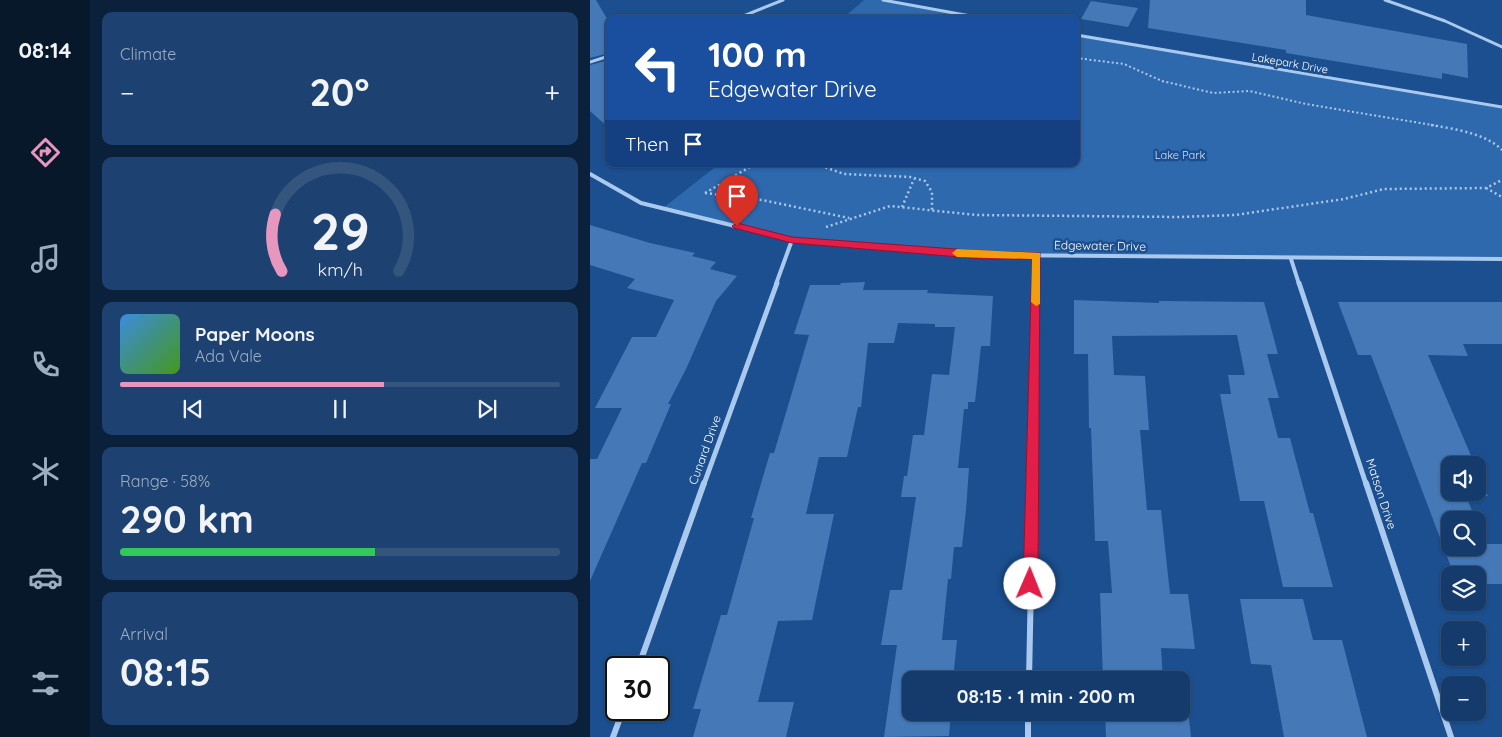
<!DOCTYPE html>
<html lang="en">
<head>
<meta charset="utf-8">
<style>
  body { margin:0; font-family:Quicksand,sans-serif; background:#1d4271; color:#f1f3f6; height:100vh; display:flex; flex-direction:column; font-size:19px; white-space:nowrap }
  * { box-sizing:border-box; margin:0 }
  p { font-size:16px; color:#9dadc1 }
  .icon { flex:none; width:28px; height:28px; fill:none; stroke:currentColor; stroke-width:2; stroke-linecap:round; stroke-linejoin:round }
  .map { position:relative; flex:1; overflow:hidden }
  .sheet { display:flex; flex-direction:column; gap:12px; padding:12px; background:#0b203b; width:500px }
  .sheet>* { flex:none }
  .top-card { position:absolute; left:15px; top:15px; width:475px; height:152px; border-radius:10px; box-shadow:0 1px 4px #0004,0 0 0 1px #33557e; background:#1a4fa0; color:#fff; overflow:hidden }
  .buttons { position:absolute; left:851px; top:456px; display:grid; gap:10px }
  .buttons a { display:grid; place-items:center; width:45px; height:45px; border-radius:10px; background:#143b6b; box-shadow:0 1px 4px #0004,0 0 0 1px #33557e; font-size:25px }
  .speed { position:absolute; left:15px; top:656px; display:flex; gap:10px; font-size:25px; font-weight:700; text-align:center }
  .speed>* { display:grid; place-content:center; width:65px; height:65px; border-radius:50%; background:#143b6b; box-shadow:0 1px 4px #0004,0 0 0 1px #33557e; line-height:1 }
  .speed .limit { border:2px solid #111; border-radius:8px; background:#fff; color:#111 }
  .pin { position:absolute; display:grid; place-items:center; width:42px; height:42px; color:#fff; margin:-51px -21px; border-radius:50% 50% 50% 0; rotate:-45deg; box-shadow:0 0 5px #0007 }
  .pin .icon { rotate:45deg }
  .me { position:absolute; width:55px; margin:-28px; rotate:1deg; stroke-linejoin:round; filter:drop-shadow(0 0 4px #0008) }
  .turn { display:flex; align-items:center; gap:18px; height:105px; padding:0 20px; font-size:22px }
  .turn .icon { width:65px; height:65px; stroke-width:2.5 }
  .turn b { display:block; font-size:35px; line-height:42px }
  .then { display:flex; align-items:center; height:48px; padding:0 20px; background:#0003; gap:10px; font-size:19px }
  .big { font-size:38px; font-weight:700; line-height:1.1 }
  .sheet .widget { flex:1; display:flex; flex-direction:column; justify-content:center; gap:8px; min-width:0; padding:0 18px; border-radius:10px; background:#1d4271 }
  .sheet .dial { align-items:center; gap:0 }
  .dial svg { height:130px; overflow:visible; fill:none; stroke:#33557e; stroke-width:7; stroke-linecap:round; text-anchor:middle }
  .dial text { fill:#f1f3f6; stroke:none }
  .song { display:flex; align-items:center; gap:15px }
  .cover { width:60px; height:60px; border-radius:8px; background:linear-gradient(135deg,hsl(210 70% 55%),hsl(100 70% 35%)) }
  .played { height:5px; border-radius:2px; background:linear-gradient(90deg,#e797bd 60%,#33557e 60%) }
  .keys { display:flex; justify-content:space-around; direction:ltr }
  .heat { display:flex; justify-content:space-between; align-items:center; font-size:28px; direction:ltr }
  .charge { height:8px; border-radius:4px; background:linear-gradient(90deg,#34c759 58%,#33557e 0) }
  .trip { position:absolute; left:312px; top:671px; width:288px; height:50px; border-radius:10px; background:#143b6b; box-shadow:0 1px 4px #0004,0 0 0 1px #33557e; font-weight:700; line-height:50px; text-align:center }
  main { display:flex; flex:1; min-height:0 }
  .dock { display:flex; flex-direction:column; width:90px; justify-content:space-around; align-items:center; background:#08182b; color:#9dadc1 }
  .dock .icon { width:35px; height:35px }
  .dock .current { color:#e797bd }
  .dock b { font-size:22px; color:#f1f3f6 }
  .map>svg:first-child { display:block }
  .green { fill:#2e69ad }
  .building { fill:#4478b7 }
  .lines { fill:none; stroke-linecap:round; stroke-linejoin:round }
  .path-far1 { stroke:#a9c9ee; stroke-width:2; stroke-dasharray:2 2.5; stroke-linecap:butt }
  .path { stroke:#a9c9ee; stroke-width:2.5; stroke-dasharray:2 3; stroke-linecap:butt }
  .street-far3 { stroke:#a9c9ee; stroke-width:3 }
  .street-far2 { stroke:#a9c9ee; stroke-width:4 }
  .street-far1 { stroke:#a9c9ee; stroke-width:5 }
  .street { stroke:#a9c9ee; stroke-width:6 }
  .route { fill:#e11d48; stroke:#92132f }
  .slow { fill:#f59e0b }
  .labels { text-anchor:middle; stroke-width:5; stroke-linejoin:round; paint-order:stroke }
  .far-street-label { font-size:11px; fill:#fff; stroke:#1b4f8f }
  .far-park-label { font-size:11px; fill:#cfe3fa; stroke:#1b4f8f }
  .street-label { font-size:12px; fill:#fff; stroke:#1b4f8f }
</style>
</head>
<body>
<main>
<nav class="dock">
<b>08:14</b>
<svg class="icon current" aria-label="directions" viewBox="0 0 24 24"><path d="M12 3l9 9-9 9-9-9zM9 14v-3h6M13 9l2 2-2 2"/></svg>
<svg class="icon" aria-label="music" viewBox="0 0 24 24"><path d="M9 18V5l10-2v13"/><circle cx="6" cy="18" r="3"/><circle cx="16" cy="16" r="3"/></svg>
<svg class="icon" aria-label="phone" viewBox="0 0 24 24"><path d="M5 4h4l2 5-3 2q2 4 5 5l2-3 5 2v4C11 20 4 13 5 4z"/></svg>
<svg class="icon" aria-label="climate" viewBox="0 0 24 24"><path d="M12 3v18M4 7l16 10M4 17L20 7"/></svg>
<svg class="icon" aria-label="car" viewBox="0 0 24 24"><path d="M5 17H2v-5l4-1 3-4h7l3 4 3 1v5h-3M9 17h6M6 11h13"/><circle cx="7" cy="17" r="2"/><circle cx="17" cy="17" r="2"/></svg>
<svg class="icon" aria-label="filters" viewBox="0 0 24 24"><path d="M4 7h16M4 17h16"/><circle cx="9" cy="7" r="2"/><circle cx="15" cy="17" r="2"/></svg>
</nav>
<section class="sheet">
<div class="widget"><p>Climate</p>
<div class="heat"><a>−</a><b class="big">20°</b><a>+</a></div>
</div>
<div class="widget dial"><svg viewBox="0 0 100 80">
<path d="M14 69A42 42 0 1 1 86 69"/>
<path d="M14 69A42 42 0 0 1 10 34" stroke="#e797bd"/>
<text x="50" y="56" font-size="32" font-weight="700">29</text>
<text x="50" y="72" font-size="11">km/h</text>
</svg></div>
<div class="widget">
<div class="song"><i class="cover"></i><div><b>Paper Moons</b><p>Ada Vale</p></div></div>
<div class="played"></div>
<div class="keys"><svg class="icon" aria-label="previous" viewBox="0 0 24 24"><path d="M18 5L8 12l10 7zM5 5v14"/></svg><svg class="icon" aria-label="pause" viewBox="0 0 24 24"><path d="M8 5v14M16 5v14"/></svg><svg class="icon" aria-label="next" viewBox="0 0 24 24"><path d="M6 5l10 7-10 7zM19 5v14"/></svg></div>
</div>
<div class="widget"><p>Range · 58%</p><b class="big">290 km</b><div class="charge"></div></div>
<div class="widget"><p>Arrival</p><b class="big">08:15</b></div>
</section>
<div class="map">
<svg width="912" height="737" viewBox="0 0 912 737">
  <rect width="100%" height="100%" fill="#1b4f8f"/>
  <g class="green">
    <path d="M274 0H293L402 19H252Z"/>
    <path d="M486 33 912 107V259L393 255 202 240 73 208 129 164H486Z"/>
  </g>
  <g class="building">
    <path d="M0 0H6L19 22V53L0 58Z"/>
    <path d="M560 0H716V15L877 44 878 78 852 73V79L696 53V50L558 28Z"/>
    <path d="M501 1 548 8 538 27 491 19Z"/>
    <path d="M19 60V128L0 111V65Z"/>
    <path d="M0 225 60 243 105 253 102 256 126 262 120 269 147 276 126 301 96 369 78 404H81L56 463H52L0 581V459H7L32 408H5L42 337H66L84 300 37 288 45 279 0 265Z"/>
    <path d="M275 282 273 290H338L337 293 403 296 400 346H391L385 402H378V409H374L368 468H379L376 510 372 547H364L361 579H358L352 640H367L363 680H321V712H361L359 736 294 737 307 645H291L300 590H312L326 497H311L314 476H317L323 435H334L342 374 359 375 365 327H345V324L308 323 304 343H278L271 407H268L257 457H229L216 514H244L222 620 188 621 168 702H204L196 737H103L111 709H103L131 615H137L164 518H161L172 480 180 453H184L219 335 204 334 220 285H250L251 283Z"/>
    <path d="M484 300 569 303V301L674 302 688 354H677L689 398H678L688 438H700L720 513H723L743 587H693L674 501H650L630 394H641L638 375H655L647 335 522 336 524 375 555 376 559 430H550L557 510H571L580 594H598L605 649 571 648 573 680H513L510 593H522L518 541H505L501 428H499L498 354H484Z"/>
    <path d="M748 302H912V344H873L878 356 838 355 885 465H860V492H888V471L898 496 888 497 890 501H878L886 520H860V548H888V524L896 544H912V584H888V575H864L781 355H768Z"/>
    <path d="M650 599H713L723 640H752L777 737H694L681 665 661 664Z"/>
    <path d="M591 700H597L601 737H516L515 712H591Z"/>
  </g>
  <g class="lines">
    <path class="path-far1" d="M486 58 534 64 572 81 623 93 659 91 716 104 848 126"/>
    <g class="path">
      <path d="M841 125C864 129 895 133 912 150"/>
      <path d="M226 164 254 174 320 177 335 181 342 192V211"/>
      <path d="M896 188 912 197"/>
      <path d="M115 193 172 200 259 218"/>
      <path d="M115 193 165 164"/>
      <path d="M312 207 324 179"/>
      <path d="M236 227 300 206 386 215 589 217 645 215 754 199 794 189 896 188 912 180"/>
    </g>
    <g class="street-far3">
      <path d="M293 0 397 19"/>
      <path d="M795 0 855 21 912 47"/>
      <path d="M146 19 193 0"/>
      <path d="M486 35 912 107"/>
      <path d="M0 62 19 56"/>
    </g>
    <g class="street-far2">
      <path d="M0 174 51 203 202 240 393 255 912 259"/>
      <path d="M701 259 709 284"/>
      <path d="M186 284 202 240"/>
      <path d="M446 284 447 255"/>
    </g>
    <g class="street-far1">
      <path d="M709 283 776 484"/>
      <path d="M114 484 187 283"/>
      <path d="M443 484 446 283"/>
    </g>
    <g class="street">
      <path d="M776 483 861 737"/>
      <path d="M48 668 114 483"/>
      <path d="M439 680 443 483"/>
      <path d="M438 712V737"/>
      <path d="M23 737 33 710"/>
    </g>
  </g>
  <path class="route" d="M147 223 202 237 393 251 450 253 448 584 446 589 440 591 435 589 433 584 442 259H393L202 243 144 228 142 226Z"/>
  <path class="slow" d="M367 249 450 253V304L446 306 441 302 442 259 367 257 362 253Z"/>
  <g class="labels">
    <g class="far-street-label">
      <text transform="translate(700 63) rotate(10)" y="4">Lakepark Drive</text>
    </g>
    <g class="far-park-label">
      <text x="590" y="159">Lake Park</text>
    </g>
    <g class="street-label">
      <text transform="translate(510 246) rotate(1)" y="4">Edgewater Drive</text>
      <text transform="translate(115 450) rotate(-70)" y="4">Cunard Drive</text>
      <text transform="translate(791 494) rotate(72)" y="4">Matson Drive</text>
    </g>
  </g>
</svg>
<div class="buttons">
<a><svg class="icon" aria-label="sound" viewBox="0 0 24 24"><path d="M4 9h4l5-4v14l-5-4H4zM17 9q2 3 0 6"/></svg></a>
<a><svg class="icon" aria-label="search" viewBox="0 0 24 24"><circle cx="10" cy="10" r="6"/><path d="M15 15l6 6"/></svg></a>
<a><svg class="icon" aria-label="layers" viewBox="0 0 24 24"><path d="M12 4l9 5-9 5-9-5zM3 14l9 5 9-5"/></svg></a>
<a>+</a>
<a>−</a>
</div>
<div class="speed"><div class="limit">30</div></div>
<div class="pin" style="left:147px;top:226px;background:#d93025"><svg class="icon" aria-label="arrive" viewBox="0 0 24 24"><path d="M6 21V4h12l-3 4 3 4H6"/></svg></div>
<svg class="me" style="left:440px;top:584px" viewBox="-20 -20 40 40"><circle r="19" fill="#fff"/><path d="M0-13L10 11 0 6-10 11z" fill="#e11d48"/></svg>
<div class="trip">08:15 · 1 min · 200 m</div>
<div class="top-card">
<div class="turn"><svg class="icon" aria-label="left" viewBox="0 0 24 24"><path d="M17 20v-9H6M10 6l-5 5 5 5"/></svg><div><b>100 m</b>Edgewater Drive</div></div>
<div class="then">Then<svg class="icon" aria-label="arrive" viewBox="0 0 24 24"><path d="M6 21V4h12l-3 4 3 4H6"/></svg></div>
</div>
</div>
</main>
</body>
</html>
